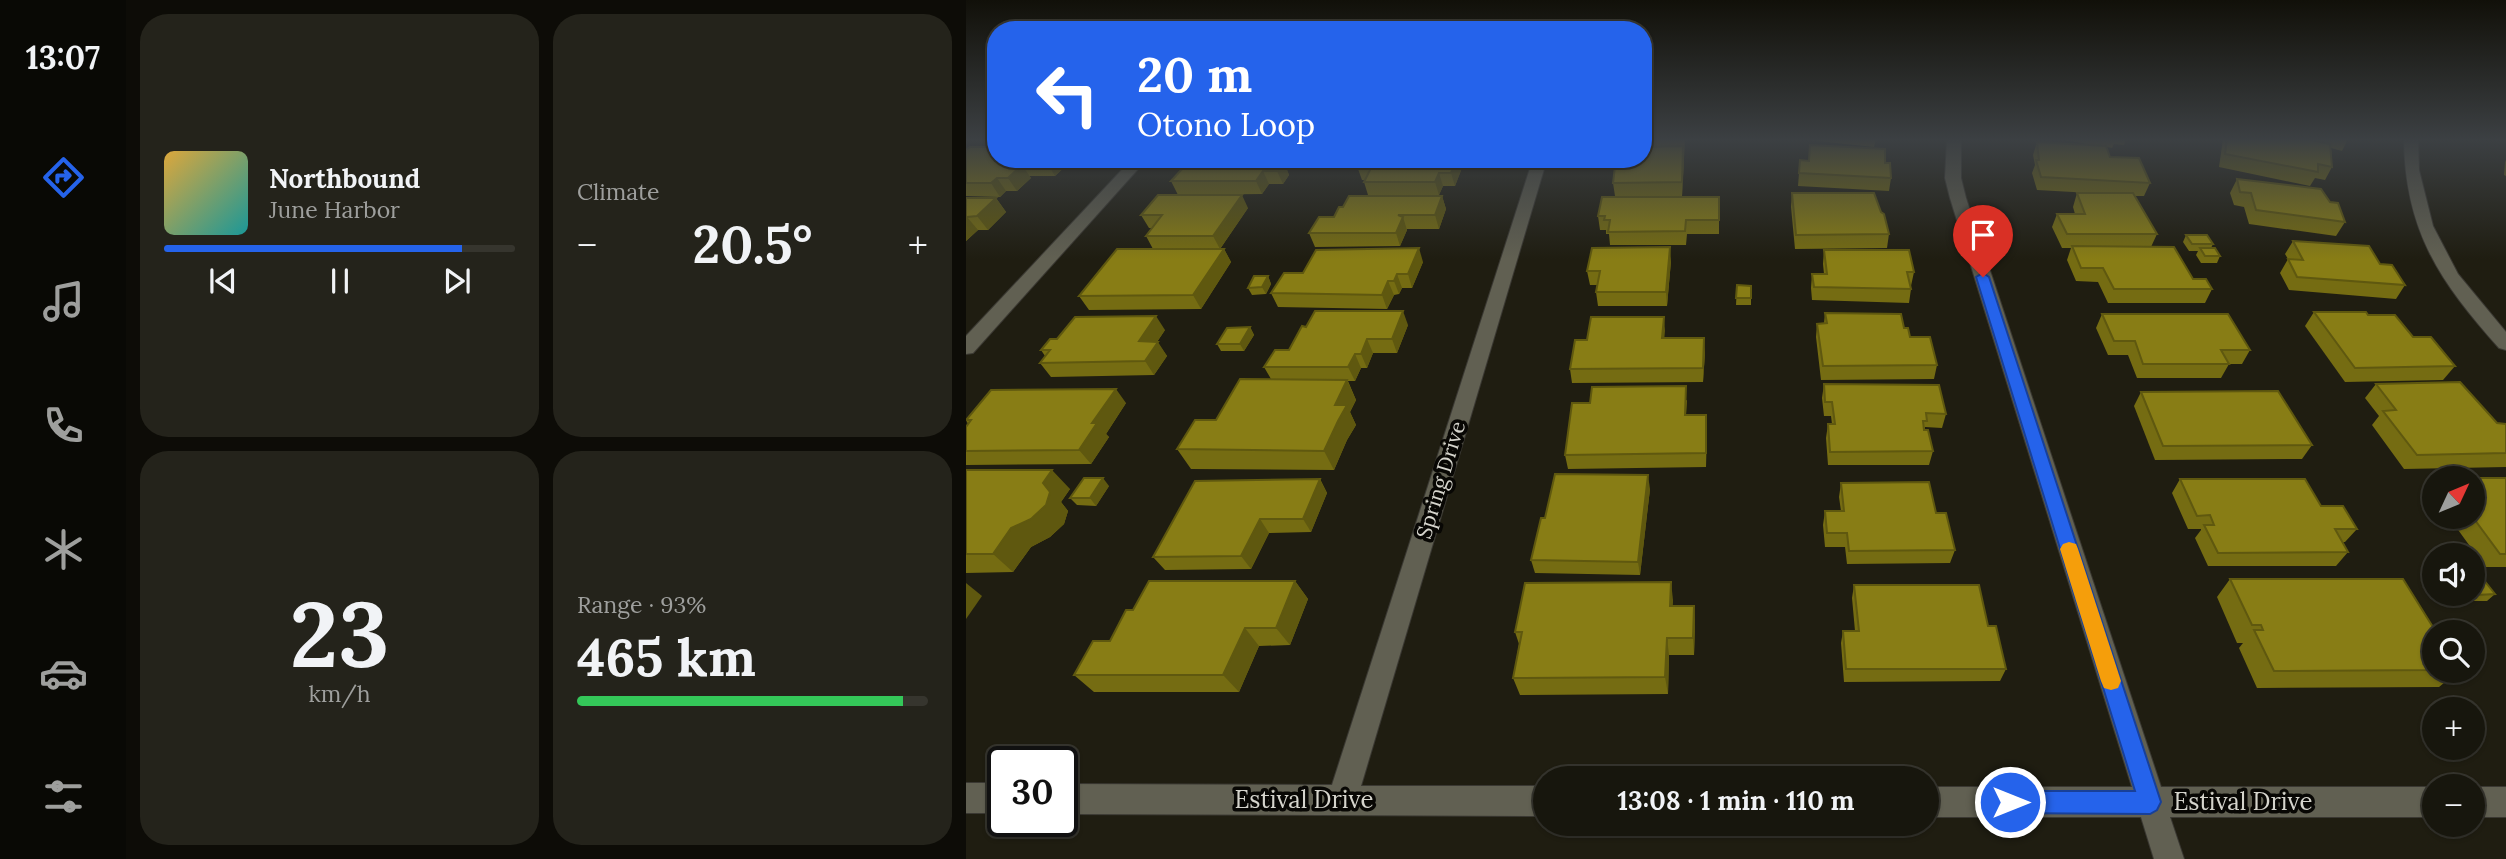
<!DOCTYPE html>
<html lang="en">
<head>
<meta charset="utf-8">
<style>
  body { margin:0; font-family:Lora,serif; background:#24231b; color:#f1f3f6; height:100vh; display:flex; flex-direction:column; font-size:26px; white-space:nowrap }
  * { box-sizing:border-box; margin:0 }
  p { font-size:23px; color:#9e9f9d }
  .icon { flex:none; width:38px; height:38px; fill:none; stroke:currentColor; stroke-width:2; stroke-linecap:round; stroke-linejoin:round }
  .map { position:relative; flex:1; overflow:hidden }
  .sheet { display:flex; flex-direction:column; gap:14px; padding:14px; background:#0d0c07; width:840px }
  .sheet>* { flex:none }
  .banner { position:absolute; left:21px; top:21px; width:665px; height:147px; border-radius:28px; box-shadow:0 2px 5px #0004,0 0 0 2px #36352e; background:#2563eb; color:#fff; overflow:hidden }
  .needle { width:46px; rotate:46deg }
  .fabs { position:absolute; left:1456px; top:466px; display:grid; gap:14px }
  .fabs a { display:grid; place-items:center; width:63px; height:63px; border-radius:50%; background:#17160d; box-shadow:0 2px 5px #0004,0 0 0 2px #36352e; font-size:35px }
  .speed { position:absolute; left:21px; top:746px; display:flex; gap:14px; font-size:35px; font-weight:700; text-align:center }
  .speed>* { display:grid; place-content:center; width:91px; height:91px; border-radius:50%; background:#17160d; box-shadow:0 2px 5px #0004,0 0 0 2px #36352e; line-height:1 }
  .speed .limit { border:4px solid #111; border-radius:10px; background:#fff; color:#111 }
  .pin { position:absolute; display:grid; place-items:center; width:60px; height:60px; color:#fff; margin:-72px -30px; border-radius:50% 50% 50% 0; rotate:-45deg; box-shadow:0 0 7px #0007 }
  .pin .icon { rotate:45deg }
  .me { position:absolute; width:77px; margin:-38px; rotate:90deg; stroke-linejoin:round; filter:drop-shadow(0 0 5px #0008) }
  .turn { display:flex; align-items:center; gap:24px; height:147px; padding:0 35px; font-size:32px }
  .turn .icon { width:91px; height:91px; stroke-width:2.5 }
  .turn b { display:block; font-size:49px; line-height:60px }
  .big { font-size:52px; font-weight:800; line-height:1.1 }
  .sheet .card { flex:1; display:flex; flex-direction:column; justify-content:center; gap:10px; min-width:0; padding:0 24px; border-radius:28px; background:#24231b }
  .sheet .dial { align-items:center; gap:0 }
  .dial b { font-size:91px; line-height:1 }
  .song { display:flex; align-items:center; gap:21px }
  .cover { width:84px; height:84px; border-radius:10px; background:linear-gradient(135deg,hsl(40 70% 55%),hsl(180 70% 35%)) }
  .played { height:7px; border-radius:4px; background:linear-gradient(90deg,#2563eb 85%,#36352e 85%) }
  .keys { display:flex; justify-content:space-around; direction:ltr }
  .heat { display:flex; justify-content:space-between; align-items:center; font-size:38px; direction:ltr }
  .charge { height:10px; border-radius:5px; background:linear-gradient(90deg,#34c759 93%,#36352e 0) }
  .sheet .tiles { flex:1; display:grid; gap:14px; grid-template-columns:repeat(2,1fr) }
  .trip { position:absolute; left:567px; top:766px; width:406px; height:70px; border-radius:35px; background:#17160d; box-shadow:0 2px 5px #0004,0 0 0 2px #36352e; font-weight:800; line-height:70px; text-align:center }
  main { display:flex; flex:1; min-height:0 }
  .dock { display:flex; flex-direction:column; width:126px; justify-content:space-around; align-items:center; background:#090905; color:#9e9f9d }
  .dock .icon { width:49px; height:49px }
  .dock .active { color:#2563eb }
  .dock b { font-size:32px; color:#f1f3f6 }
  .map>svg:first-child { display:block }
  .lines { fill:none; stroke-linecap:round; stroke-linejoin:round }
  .minor-casing { stroke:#3a3832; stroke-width:2 }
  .minor { fill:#616052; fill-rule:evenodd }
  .wall { fill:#756c12 }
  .shaded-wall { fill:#5f580f }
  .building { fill:#887d15; stroke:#5f580f; stroke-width:2 }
  .route { fill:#2563eb; stroke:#184099; stroke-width:2 }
  .slow { fill:#f59e0b }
  .labels { text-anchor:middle; stroke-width:7; stroke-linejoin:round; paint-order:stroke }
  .street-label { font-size:21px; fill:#d5d4cc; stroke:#080704 }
  .near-street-label { font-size:24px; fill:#d5d4cc; stroke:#080704 }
</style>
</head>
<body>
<main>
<nav class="dock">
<b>13:07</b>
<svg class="icon active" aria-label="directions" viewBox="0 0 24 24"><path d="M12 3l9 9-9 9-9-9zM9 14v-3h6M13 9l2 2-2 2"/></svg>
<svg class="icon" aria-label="music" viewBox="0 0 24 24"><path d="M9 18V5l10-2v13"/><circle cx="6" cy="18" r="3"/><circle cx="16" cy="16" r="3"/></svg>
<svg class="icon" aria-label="phone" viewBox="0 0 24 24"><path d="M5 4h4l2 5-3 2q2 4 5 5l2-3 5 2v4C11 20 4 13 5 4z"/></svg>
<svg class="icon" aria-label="climate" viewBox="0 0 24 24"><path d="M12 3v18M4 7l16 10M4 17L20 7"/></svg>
<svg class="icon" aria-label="car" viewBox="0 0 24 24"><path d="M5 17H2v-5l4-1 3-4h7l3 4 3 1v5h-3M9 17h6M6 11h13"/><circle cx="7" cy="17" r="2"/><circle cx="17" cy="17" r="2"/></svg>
<svg class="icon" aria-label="filters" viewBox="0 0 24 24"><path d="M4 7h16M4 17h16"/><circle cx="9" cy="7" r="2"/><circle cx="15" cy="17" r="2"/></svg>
</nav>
<section class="sheet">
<div class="tiles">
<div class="card">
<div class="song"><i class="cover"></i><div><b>Northbound</b><p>June Harbor</p></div></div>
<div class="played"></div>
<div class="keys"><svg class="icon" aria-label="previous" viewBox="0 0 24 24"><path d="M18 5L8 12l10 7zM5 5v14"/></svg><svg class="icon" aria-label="pause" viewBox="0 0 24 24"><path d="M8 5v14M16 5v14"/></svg><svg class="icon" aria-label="next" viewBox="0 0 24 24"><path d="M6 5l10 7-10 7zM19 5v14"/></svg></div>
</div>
<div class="card"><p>Climate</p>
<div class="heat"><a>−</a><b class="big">20.5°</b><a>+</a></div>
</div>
<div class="card dial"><b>23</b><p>km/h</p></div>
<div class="card"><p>Range · 93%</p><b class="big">465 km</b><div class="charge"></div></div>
</div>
</section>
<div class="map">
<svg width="1540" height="859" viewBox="0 0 1540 859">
  <rect width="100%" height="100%" fill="#1f1d11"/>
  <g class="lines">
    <defs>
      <g id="minor">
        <path d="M981 139H995V178L1000 198 1195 787H1468V817H1204L1218 859H1188L1175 817H961V787H1166L984 198 979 178Z"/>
        <path d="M1438 139H1452L1453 170 1467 226 1492 274 1540 332V350L1533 348C1474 282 1439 231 1438 139Z"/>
        <path d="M166 159H181L7 353 0 354V336Z"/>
        <path d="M567 159H581L395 786H579V816L96 814V784L366 785Z"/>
        <rect x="0" y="783" width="37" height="30"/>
        <rect x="1507" y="787" width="33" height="30"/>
      </g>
    </defs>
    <use href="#minor" class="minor-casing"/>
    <use href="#minor" class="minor"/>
  </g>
  <g class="wall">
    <path d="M23 139H30V159L106 160 89 176H63L65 178 51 191H40L34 197 0 196V150L29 147Z"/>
    <path d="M677 139H719L716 196H649L647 183 677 159Z"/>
    <path d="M832 139H910L908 147Z"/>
    <path d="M1093 139H1160L1158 145 1148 144 1146 148 1141 147 1144 157 1184 183 1178 196H1168L1191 234 1185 247 1227 279 1246 289 1239 303H1142L1132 282 1110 281 1101 260 1105 248H1096L1086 227 1091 214H1109L1107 207 1111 193H1125L1071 190 1066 173 1069 165 1067 155 1071 142 1132 146Z"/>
    <path d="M1257 139H1382L1376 151 1365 148 1366 167 1359 180 1349 178 1344 186 1253 167Z"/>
    <path d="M395 159H499V160L489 186H477L473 195H402L398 182 399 180H396L391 166Z"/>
    <path d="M834 160 919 163 925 178 923 191 832 186Z"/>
    <path d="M1540 160V176L1538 175 1539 162Z"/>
    <path d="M317 161 323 175 317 184H303L296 194 212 195 205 181 217 169 216 165Z"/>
    <path d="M1271 179 1364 202 1379 222 1370 236 1283 224 1278 207 1268 205 1264 193Z"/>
    <path d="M826 193 923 234 921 248 829 249 825 207Z"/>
    <path d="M476 196 480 209 473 229H441V230L434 246 349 247 343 233 368 217Z"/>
    <path d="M753 197V234H721L720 245H644L643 234H640V230H634L632 216Z"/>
    <path d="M0 198H30L40 212 22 230H12L0 241Z"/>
    <path d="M282 208 254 249H258L265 262 235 309 123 310 113 296 187 249 180 236 186 228H183L175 215Z"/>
    <path d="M1220 235 1247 244 1245 248 1254 256 1251 263H1235L1230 255 1232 251H1223L1217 242Z"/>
    <path d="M1327 241 1414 264 1439 285 1430 299 1323 290 1314 273 1322 259 1319 254Z"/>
    <path d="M858 250 948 272 945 286V289L943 303 846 300 845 288 846 274H858L857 264Z"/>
    <path d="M705 261 701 306H632L630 292 632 285H624L621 271Z"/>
    <path d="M457 262 446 288H436L433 294 428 295 421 309 312 307 305 293 337 273Z"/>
    <path d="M302 276 305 284 300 294 286 295 282 288Z"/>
    <path d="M771 285 785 286V305H770Z"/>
    <path d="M1348 312 1402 315 1447 337 1489 366 1477 380 1379 382 1339 326Z"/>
    <path d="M859 313 938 328 944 337 971 365 968 379 855 380 850 337 851 324 858 323Z"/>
    <path d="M1136 314 1284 350 1276 364H1263L1255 378H1171L1162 355H1142L1130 328Z"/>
    <path d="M698 317V338L739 352 737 382 606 383 604 369 621 340Z"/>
    <path d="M442 325 431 353H407L401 368H395L389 381H382L390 400 384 412 390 425 381 440 368 470 225 469 211 449 305 379 298 367 323 350Z"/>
    <path d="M284 327 288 335 278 351H255L251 344Z"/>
    <path d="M199 330 191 342 201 356 188 375 85 377 74 363 79 356 75 350Z"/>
    <path d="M858 384 980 414 976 428 959 427V430L967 451 963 465H862L860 438 862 424H866L865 416H858L856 398Z"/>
    <path d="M1410 384 1531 423 1540 424V467L1438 469 1406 425 1413 416 1399 398Z"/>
    <path d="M1175 392 1346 445 1336 459 1189 460 1168 406Z"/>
    <path d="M721 400 720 415 741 429 740 467 602 469 599 455Z"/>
    <path d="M160 403 140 434 143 437 125 464 0 465V427L2 424 0 420Z"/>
    <path d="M0 470 104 489 95 502 102 511 98 524 84 537 65 547 47 572 0 573Z"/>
    <path d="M1540 478V567H1519L1482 516H1507Z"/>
    <path d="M354 479 361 493 345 532 303 533 285 569 199 570 187 557Z"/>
    <path d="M1214 479 1355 506 1391 529 1379 542H1377L1382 552 1370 566H1242L1229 538 1235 530V529H1222L1206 493Z"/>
    <path d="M875 483 970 513 989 550 984 563 881 564 879 547H859L857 525 859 511H875L873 497Z"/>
    <path d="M143 486 130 506 111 505 104 498Z"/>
    <path d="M684 489 674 575 569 573 565 560 579 518Z"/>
    <path d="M1264 579 1494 670 1473 687 1291 688 1273 648 1277 643H1271L1251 597Z"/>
    <path d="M1507 579 1529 594 1521 601H1503L1497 593H1507Z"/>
    <path d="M329 581 342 599 324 645 293 646 273 692H128L108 675 144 641 167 610Z"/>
    <path d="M888 585 1022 626 1040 669 1034 681 878 682 875 643 877 631H889L886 598Z"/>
    <path d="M707 600 706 606H728L729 624 728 655H703L702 694 554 695 547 678 553 644 549 632Z"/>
  </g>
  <g class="shaded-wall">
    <path d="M717 146 718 159 716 196V182Z"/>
    <path d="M85 159H105L106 160 89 176 81 163Z"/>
    <path d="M305 159H316L318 161 323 175 317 184 311 171 304 161Z"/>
    <path d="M491 159 499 160 489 186 485 173Z"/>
    <path d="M52 163 54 166 56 165 65 178 51 191 42 178Z"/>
    <path d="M297 171 303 184 296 194 290 181Z"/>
    <path d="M473 173 477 186 473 195 469 182Z"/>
    <path d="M31 178 40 191 34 197 25 183Z"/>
    <path d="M276 195 282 208 254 249 247 236Z"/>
    <path d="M476 196 480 209 473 229 469 215Z"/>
    <path d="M30 198 40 212 22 230 11 216Z"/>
    <path d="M1 217 12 230 0 241V218Z"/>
    <path d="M437 217 441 230 434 246 430 233Z"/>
    <path d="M704 247 705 261 701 306 700 292Z"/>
    <path d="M453 248 457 262 446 288 442 274Z"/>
    <path d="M258 249 265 262 235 309 227 295Z"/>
    <path d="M431 274 436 288 433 294 428 281Z"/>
    <path d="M302 276 305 284 300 294 296 287Z"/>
    <path d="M422 281 428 295 421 309 416 295Z"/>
    <path d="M437 311 442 325 431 353 426 339Z"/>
    <path d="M190 316 199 330 182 355 173 341Z"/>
    <path d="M698 317 699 331 697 352 696 338Z"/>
    <path d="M284 327 288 335 278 351 274 344Z"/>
    <path d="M738 338 739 352 737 382V368Z"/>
    <path d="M401 339 407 353 401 368 395 354Z"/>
    <path d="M192 342 201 356 188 375 179 361Z"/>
    <path d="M389 354 395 368 389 381 382 367Z"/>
    <path d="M381 380 390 400 384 412 390 425 381 440 368 470 358 451 369 405Z"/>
    <path d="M150 389 160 403 140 434 143 437 125 464 113 450 126 423Z"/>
    <path d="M86 470 104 489 95 502 102 511 98 524 84 537 65 547 47 572 27 554Z"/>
    <path d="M682 475 684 489 674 575 672 562Z"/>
    <path d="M137 478 143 486 130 506 124 498Z"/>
    <path d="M354 479 361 493 345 532 337 519Z"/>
    <path d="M294 519 303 533 285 569 275 556Z"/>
    <path d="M329 581 342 599 324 645 310 628Z"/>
    <path d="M705 582 707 600 706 624 704 606Z"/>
    <path d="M0 583 16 596 0 619Z"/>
    <path d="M728 606 729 624 728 655 727 638Z"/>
    <path d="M279 628 293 646 273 692 257 675Z"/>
    <path d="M701 638 703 655 702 694 699 677Z"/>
  </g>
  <g class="building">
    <path d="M1261 139H1340L1364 144 1366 167 1352 164V172L1259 154Z"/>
    <path d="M1071 142 1140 146 1144 157 1173 158 1184 183 1075 177 1070 160H1073Z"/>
    <path d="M844 145 919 149V163H924L925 178 833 173 834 160 843 161Z"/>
    <path d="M717 146 716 182 647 183 650 159H677V147Z"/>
    <path d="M4 147H30V159H85L81 163H52L50 165H56L42 178H31L25 183H0V150Z"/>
    <path d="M220 159H305L304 161H318L311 171H297L290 181H205L216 169H222L224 165H216Z"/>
    <path d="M395 159H491L485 173H473L469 182H398L406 166H391Z"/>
    <path d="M1271 179 1355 189 1364 202 1372 203 1379 222 1290 210 1285 193 1274 192Z"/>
    <path d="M826 193H908L915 212 918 214 923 234 830 235Z"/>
    <path d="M1111 193H1167L1191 234H1101L1091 214H1119Z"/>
    <path d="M192 195H276L247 236H180L196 215H175Z"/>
    <path d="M383 196H476L469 215H432L437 217 430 233H343L353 217H368L373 207H377Z"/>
    <path d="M636 197H753V220H720L719 231 642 232 644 220H638L639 216H632Z"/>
    <path d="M0 198H30L11 216 1 217 0 218Z"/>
    <path d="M1220 235H1241L1247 244H1226Z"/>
    <path d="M1327 241 1403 246 1414 264 1426 265 1439 285 1331 277 1322 259 1337 260Z"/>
    <path d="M1106 246 1208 247 1227 279H1240L1246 289H1148L1137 268H1115Z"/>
    <path d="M704 247 700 292H630L634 271H621L626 248Z"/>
    <path d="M453 248 442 274H431L428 281H422L416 295 305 293 318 273H337L350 250Z"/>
    <path d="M1234 248H1249L1254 256H1239Z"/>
    <path d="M151 249H258L227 295 113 296Z"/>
    <path d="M858 250H943L948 272H941L945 289 848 287 846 274H861Z"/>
    <path d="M288 276H302L296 287 282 288Z"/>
    <path d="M771 285 785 286V298H770Z"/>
    <path d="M349 311H437L426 339H401L395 354H389L382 367H298L309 350H323L336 326 340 327Z"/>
    <path d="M1348 312H1400L1402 315H1429L1447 337H1465L1489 366 1389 368Z"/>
    <path d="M859 313 935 314 938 328H942L944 337H964L971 365 857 366 851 324 861 323Z"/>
    <path d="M1136 314H1262L1284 350H1255L1263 364H1177L1169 341H1148Z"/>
    <path d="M190 316 173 341 192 342 179 361 74 363 84 350H75L84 339H91L109 317Z"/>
    <path d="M625 317H698L696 338H738L737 368 604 369 609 340H621Z"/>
    <path d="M284 327 274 344H251L261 328Z"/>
    <path d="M274 379 381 380 369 405H381L372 421 358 451 211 449 229 420H250Z"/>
    <path d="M1494 382 1531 423 1540 424V453L1451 455 1417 411 1430 410 1410 384Z"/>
    <path d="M858 384 973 385 980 414 960 413 961 421H957L958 430H962L967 451 864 452 862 424H869L866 402H859Z"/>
    <path d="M720 386 719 415H740V453L599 455 606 403H624L626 387Z"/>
    <path d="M150 389 126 423H131L113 450 0 451V427L5 420H0L25 390Z"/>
    <path d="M1312 391 1346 445 1197 446 1175 392Z"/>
    <path d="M0 470H86L77 483 84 492 80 505 65 519 45 528 27 554H0Z"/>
    <path d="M589 474 682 475 672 562 565 560 575 518H579Z"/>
    <path d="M118 478H137L124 498H104Z"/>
    <path d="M1507 478H1540V554H1534L1506 516Z"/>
    <path d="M354 479 337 519H294L275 556 187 557 229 481Z"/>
    <path d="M1214 479H1339L1355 506H1377L1391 529H1369L1382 552 1252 553 1238 525H1248L1244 515 1231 516Z"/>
    <path d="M963 482 970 513H980L989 550 883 551 881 533H861L859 511H878L875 483Z"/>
    <path d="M1264 579H1437L1470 632H1468V670L1308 671 1288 630H1297L1295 625H1286Z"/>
    <path d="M1507 579H1517L1529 594 1511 595 1507 589Z"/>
    <path d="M183 581H329L310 628H279L257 675H108L127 641H144L160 610H167Z"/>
    <path d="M705 582 704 606H728L727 638H701L699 677 547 678 556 632H549L559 583Z"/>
    <path d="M888 585H1013L1022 626H1030L1040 669H880L877 631H893Z"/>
  </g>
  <linearGradient id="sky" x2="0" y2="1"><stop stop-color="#111009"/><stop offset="0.54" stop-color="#3c4043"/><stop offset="1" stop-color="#3c4043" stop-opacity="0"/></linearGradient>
  <rect width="1540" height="259" fill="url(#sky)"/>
  <path class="route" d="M1017 273 1023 277 1195 802 1191 810 1184 814 1044 813 1036 810 1033 802 1036 794 1044 791H1169L1010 277Z"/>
  <path class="slow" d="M1103 542 1110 544 1112 549 1155 681 1152 688 1145 690 1138 688 1135 681 1094 549 1097 544Z"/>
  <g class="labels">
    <g class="street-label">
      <text transform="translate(475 480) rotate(-73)" y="7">Spring Drive</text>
    </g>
    <g class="near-street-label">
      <text x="338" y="808">Estival Drive</text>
      <text x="1277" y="810">Estival Drive</text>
    </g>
  </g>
</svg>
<div class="fabs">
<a><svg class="needle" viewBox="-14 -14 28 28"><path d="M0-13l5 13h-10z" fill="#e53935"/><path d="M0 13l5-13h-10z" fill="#9e9f9d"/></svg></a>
<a><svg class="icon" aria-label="sound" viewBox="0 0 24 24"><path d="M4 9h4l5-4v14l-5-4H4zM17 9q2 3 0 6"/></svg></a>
<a><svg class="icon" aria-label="search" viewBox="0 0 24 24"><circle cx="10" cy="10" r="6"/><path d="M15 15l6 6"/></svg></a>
<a>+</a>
<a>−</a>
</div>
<div class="speed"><div class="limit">30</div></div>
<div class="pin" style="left:1017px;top:277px;background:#d93025"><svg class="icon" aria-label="arrive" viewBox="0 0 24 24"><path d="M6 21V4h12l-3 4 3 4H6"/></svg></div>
<svg class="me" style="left:1044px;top:802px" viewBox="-20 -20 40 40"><circle r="17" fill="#2563eb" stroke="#fff" stroke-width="3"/><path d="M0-11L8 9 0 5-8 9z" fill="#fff"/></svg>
<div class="trip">13:08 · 1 min · 110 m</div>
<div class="banner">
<div class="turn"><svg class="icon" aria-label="left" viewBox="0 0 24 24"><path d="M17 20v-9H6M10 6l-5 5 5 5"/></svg><div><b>20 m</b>Otono Loop</div></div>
</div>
</div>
</main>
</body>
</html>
